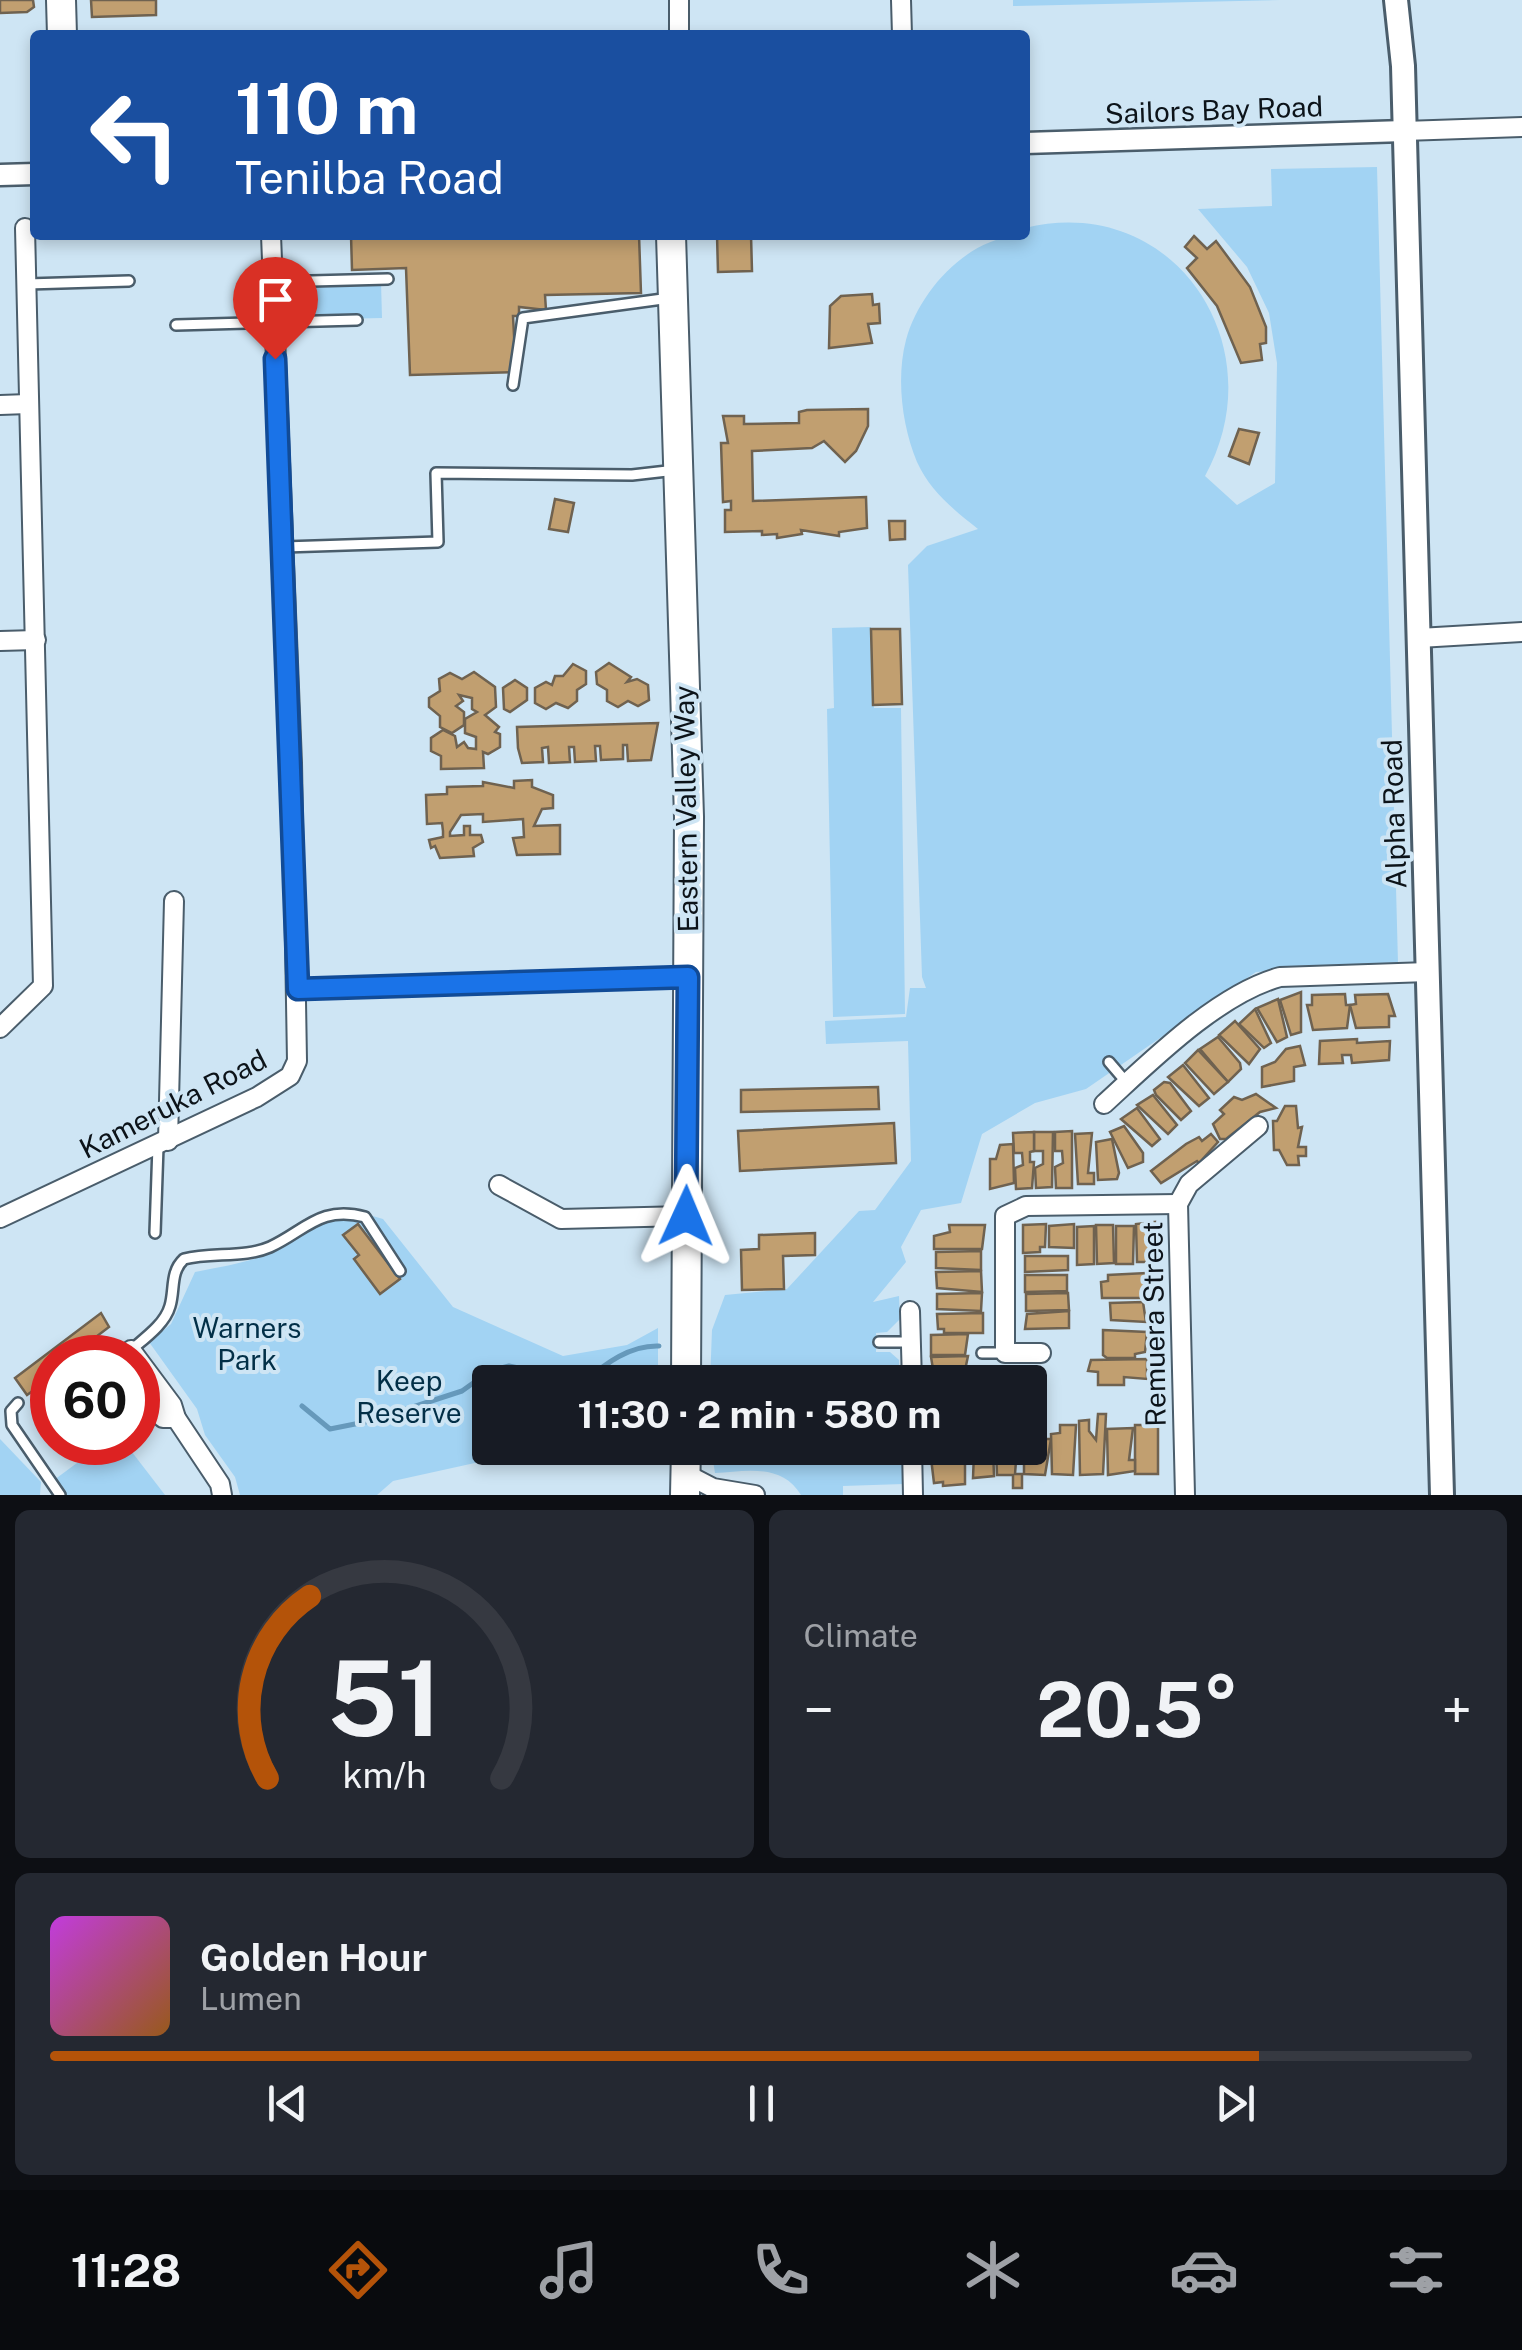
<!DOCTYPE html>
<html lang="en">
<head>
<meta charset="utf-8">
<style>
  body { margin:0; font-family:"Public Sans",sans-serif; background:#242831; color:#f1f3f6; height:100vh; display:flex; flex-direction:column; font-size:38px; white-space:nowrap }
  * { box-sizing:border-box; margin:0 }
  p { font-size:32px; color:#9ea1a6 }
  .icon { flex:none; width:55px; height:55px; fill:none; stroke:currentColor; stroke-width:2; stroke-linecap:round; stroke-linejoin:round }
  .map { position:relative; height:1495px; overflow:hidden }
  .panel { display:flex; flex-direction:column; gap:15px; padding:15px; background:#0d0f14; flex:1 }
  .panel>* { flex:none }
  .guide { position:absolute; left:30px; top:30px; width:1000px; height:210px; border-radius:10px; box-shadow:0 5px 15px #0003; background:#1a4fa0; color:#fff; overflow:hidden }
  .speed { position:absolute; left:30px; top:1335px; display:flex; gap:20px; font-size:50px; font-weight:700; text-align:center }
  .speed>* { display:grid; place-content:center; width:130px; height:130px; border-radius:50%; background:#171b24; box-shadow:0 5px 15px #0003; line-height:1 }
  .speed .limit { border:15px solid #d22; background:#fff; color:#111 }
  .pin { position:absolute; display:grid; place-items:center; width:85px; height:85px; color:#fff; margin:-102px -42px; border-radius:50% 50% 50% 0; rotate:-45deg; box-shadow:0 0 10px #0007 }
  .pin .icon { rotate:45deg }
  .me { position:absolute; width:110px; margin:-55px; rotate:1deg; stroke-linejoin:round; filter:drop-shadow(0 0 8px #0008) }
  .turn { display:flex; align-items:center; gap:35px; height:210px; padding:0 40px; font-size:45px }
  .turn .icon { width:130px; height:130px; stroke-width:2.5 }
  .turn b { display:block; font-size:70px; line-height:85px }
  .big { font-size:75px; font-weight:700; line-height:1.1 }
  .panel .card { flex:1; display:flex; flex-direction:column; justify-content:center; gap:15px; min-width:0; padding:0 35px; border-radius:15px; background:#242831 }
  .panel .dial { align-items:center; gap:0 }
  .dial svg { height:260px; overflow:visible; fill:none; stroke:#363941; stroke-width:7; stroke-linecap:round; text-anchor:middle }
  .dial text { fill:#f1f3f6; stroke:none }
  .song { display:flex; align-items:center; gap:30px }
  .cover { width:120px; height:120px; border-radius:15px; background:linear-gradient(135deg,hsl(290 70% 55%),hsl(30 70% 35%)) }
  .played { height:10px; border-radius:5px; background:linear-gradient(90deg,#b45309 85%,#363941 85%) }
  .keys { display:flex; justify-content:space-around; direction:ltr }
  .heat { display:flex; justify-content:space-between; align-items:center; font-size:55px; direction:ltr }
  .panel .tiles { flex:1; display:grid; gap:15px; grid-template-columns:1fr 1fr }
  .card:last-child { grid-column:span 2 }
  .trip { position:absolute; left:472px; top:1365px; width:575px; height:100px; border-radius:10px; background:#171b24; box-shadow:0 5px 15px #0003; font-weight:700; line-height:100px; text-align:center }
  .tab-bar { display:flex; height:160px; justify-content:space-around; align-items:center; background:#090b0e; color:#9ea1a6 }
  .tab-bar .icon { width:70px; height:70px }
  .tab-bar .selected { color:#b45309 }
  .tab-bar b { font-size:45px; color:#f1f3f6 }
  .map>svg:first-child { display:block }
  .green { fill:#a2d3f3 }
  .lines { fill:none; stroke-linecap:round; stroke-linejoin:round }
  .stream { stroke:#69b; stroke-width:5 }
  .building { fill:#c19f70; stroke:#6f6250; stroke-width:2.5 }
  .service-casing { stroke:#4a5d6b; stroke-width:14 }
  .minor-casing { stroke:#4a5d6b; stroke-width:22 }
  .tertiary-casing { stroke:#4a5d6b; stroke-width:25 }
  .secondary-casing { stroke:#4a5d6b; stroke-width:28 }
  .primary-casing { stroke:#4a5d6b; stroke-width:32 }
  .service { stroke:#fff; stroke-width:9 }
  .minor { stroke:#fff; stroke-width:18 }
  .tertiary { stroke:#fff; stroke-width:20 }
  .secondary { stroke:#fff; stroke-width:22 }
  .primary { stroke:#fff; stroke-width:28 }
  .route-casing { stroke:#114b97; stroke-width:25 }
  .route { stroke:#1a73e8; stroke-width:18 }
  .labels { text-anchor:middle; stroke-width:8; stroke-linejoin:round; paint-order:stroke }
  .street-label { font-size:28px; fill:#0c1319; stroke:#cee5f4 }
  .park-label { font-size:28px; fill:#022f47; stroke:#cee5f4 }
</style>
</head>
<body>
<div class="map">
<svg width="1522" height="1495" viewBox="0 0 1522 1495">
  <rect width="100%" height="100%" fill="#cee5f4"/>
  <g class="green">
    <path d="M1013 0H1280L1013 6Z"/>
    <path d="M1377 167 1398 963 1256 972 1086 1089 1035 1103 982 1134 961 1203 921 1210 901 1247 906 1262 873 1302 899 1296 900 1319 887 1332 876 1333V1352H890L899 1360V1382H710L712 1330 725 1295 787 1289 859 1211 875 1210 911 1161 908 1041 826 1044 825 1021 906 1017 910 988H926L922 977 908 565 927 546 978 529C954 510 930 491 917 462 902 426 896 378 906 340 920 289 970 235 1025 235V228C1173 191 1277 346 1205 476L1237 505 1275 483 1277 363 1269 313 1247 267 1198 209 1272 206 1271 169Z"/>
    <path d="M381 282 382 318 293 320 292 284Z"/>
    <path d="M871 627 874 708H901L905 1014 833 1017 827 709 834 708 832 628Z"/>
    <path d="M359 1212 383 1219 453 1307 563 1356 627 1345 658 1328V1382H490V1448H543L393 1481 377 1495H240L235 1477 205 1435 197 1409 149 1342 171 1324 195 1272C251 1261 279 1259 318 1215Z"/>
    <path d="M0 1439 41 1482 40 1495H0Z"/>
    <path d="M104 1443H125L165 1495H65L54 1480Z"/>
    <path d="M711 1448H903V1484L843 1486V1495H801C782 1463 746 1471 715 1473Z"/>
  </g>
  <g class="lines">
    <path class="stream" d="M302 1406 330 1429 370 1421 462 1391 490 1371 509 1366 584 1382C606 1363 630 1345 659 1346"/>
  </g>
  <g class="building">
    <path d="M0 0H33L34 7 27 12 0 13Z"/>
    <path d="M91 0H156V15L92 17Z"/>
    <path d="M351 235H639L641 293 545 295 546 310 519 307V316H513L516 372 410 375 406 268 352 270Z"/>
    <path d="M717 235H751L752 271 718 272Z"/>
    <path d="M1194 236 1207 249 1216 241 1250 287 1266 327V343L1260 344 1262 360 1241 363 1217 306 1187 268 1197 258 1185 247Z"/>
    <path d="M872 294 873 305 879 304 880 323 868 324 872 343 829 348 830 306 841 296Z"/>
    <path d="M868 409V426L856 451 845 462 824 441 812 448 752 451 753 501 866 497 867 528 839 532V536L801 530 802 534 777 538V534L762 535V531L725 532V510H731V501L723 502 721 443H728L723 416H744V424L799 423V412L807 410Z"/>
    <path d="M1239 429 1259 433 1249 464 1229 456Z"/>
    <path d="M555 499 574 503 568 532 549 529Z"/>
    <path d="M889 521H905V539L890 540Z"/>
    <path d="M871 629H900L902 704 873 705Z"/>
    <path d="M609 663 631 677 627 682 637 679 648 685 649 700 638 706 628 701 618 707 607 701V690L597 684 596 672Z"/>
    <path d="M573 664 586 671V684L577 690V701L568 708 556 703 546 709 535 703V688L546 682 552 685 555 676H563Z"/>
    <path d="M474 672 495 687 496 707 485 715 499 727 495 732 500 734V747L488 754 483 752 484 768 441 769V756L431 751V738L443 730 455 736 457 747 464 742 468 748 476 749V737L465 733V719L477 712 472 709V698L459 695 463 701 456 706 464 712V725L452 733 440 727V716L429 707V698L440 691 439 679 450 673 462 679Z"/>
    <path d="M515 680 527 688V700L510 712 504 709 503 688Z"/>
    <path d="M658 723 651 760 628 761 627 745H623V759L601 760 600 746H595L596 761 575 762 574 747H569L570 762 549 763 548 747 542 748 543 762 522 763 518 748 517 727Z"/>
    <path d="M532 780V787L553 795V808L542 809 534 826 560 825V854L517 855 513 838 524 837 523 819 483 822V814L461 815 450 832V836L464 835V826H470V835H481L483 842 473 848 474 856 440 858 435 846 431 848 429 840 443 837V831L442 823 427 824 426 795 447 794V787L483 786V782L514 788V781Z"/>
    <path d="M1301 992V1032L1291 1035 1280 1000Z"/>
    <path d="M1345 994 1346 1005H1350L1347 1028 1313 1030 1307 1005H1312V995Z"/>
    <path d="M1388 994 1395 1016H1389V1027L1356 1028 1350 1005 1356 1004 1355 995Z"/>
    <path d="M1278 999 1287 1037 1277 1042 1257 1008Z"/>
    <path d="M1255 1009 1271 1043 1264 1048 1239 1024Z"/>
    <path d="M1235 1021 1260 1049 1249 1064 1219 1035Z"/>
    <path d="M1218 1037 1240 1063 1241 1069 1228 1082 1200 1049Z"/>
    <path d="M1357 1039V1043L1390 1041 1389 1060 1352 1063 1351 1055H1342L1343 1063 1319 1064 1320 1041Z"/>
    <path d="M1300 1046 1305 1065 1294 1067V1081L1262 1087V1067L1275 1062 1286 1049Z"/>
    <path d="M1198 1050 1228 1082 1214 1094 1185 1063Z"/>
    <path d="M1183 1065 1209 1098 1199 1106 1168 1077Z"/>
    <path d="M1164 1082 1170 1083 1191 1111 1181 1120 1156 1095 1154 1090Z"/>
    <path d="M878 1087 879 1109 741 1112V1090Z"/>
    <path d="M1256 1094 1276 1108 1260 1112 1226 1139H1220L1213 1124 1224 1114 1220 1110 1234 1097 1242 1100Z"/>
    <path d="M1153 1095 1177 1125 1168 1134 1137 1105Z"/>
    <path d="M1285 1106H1296L1298 1128 1302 1127 1298 1147H1306V1156H1298L1299 1165H1287L1279 1150H1274L1273 1121H1277Z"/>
    <path d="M1137 1108 1160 1139 1152 1146 1121 1119Z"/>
    <path d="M894 1123 896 1163 740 1171 738 1131Z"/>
    <path d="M1124 1126 1143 1153V1162L1128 1168 1110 1132Z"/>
    <path d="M1072 1131V1188H1056L1055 1167 1063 1163 1062 1151H1055V1132Z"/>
    <path d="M1034 1132H1053L1052 1187 1036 1188 1035 1168 1043 1164V1151H1034Z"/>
    <path d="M1034 1132V1151L1030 1152V1162H1034L1032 1188 1016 1189 1015 1168 1023 1165 1022 1153H1014L1013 1133Z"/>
    <path d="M1092 1133 1088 1173H1094V1184H1078L1075 1134Z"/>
    <path d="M1211 1134 1218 1142 1199 1163 1197 1161 1161 1183 1151 1171 1186 1144 1199 1137 1202 1141Z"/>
    <path d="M1112 1139 1119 1173 1117 1179 1098 1180 1096 1142Z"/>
    <path d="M1013 1144 1014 1183 990 1189V1159H996L1000 1145Z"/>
    <path d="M1155 1222 1153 1262H1137L1136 1224Z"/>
    <path d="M358 1224 400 1279 380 1294 354 1259 359 1255 343 1235Z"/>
    <path d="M1046 1224 1045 1247H1040V1252L1023 1253V1225Z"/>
    <path d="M1074 1224V1248L1049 1247V1226Z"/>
    <path d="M949 1225H985L982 1249H934V1236L950 1232Z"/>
    <path d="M1096 1225H1113L1114 1263 1097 1264Z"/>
    <path d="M1094 1226V1264L1077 1265V1227Z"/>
    <path d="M1116 1226H1134L1133 1264H1116Z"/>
    <path d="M815 1233V1255L783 1256 784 1289 742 1290 741 1250 759 1249V1235Z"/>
    <path d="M981 1251V1270L936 1268V1252Z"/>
    <path d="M1025 1256H1068V1270L1025 1272Z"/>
    <path d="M981 1271 982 1292 937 1288 936 1272Z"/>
    <path d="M1146 1273 1144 1298H1102L1101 1282 1108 1281V1275Z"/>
    <path d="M1025 1275H1067V1291L1025 1292Z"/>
    <path d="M982 1293 981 1311 937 1309V1294Z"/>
    <path d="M1068 1293 1069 1310 1026 1311V1294Z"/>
    <path d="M1143 1302 1146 1322 1111 1320 1110 1303Z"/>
    <path d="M1069 1311V1328L1025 1329 1027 1314Z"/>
    <path d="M101 1313 109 1327 84 1346 88 1352 80 1358H52V1377L27 1395 15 1378Z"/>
    <path d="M983 1313V1333H944V1329H938L937 1314Z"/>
    <path d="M1103 1330 1147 1332 1145 1352 1135 1354V1358H1107L1103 1355Z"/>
    <path d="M968 1334 965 1355H931V1335Z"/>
    <path d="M968 1356 964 1375H934L931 1357Z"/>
    <path d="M1147 1359V1379L1124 1377V1385H1098V1372L1088 1371 1091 1360Z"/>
    <path d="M999 1370 1023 1369 1027 1382H1000Z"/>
    <path d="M1098 1414H1106L1103 1474 1080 1475 1079 1421 1089 1420V1431L1096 1440Z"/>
    <path d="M1030 1424H1038V1432H1045V1439H1051L1045 1475 1024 1474V1448H1030Z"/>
    <path d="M1060 1425H1076L1073 1475 1052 1474 1051 1434 1060 1433Z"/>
    <rect x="1135" y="1425" width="23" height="49"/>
    <path d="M1133 1428 1129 1460H1135V1471L1108 1475 1107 1429Z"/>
    <path d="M968 1448H993L994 1476 973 1478 974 1453H969Z"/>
    <path d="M996 1448H1017L1015 1474H1022V1488H1013V1475H997Z"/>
    <path d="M931 1458 965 1459V1484L943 1486V1482L934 1483Z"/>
  </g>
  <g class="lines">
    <defs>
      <g id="service">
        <path d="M273 282 388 279"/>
        <path d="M27 284 129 281"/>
        <path d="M176 325 357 320"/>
        <path d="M513 385 523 318 670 298"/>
        <path d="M284 547 438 542 436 473 632 475 676 470"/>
        <path d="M1109 1062 1127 1083"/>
        <path d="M155 1233 158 1146"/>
        <path d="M879 1342H911"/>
        <path d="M131 1350C145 1338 165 1324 170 1306 175 1289 170 1272 184 1259 211 1252 245 1258 270 1247 305 1231 320 1205 365 1217L400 1271"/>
        <path d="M982 1353H1005"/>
        <path d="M18 1403 11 1411 12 1425 60 1495"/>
      </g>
      <g id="minor">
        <path d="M679 0V35"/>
        <path d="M901 0 902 35"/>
        <path d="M1404 131 1522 127"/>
        <path d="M0 405 28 404"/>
        <path d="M1419 638 1522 632"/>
        <path d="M0 641 36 640"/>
        <path d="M298 989 688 977"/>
        <path d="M0 1028 43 986 25 228"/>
        <path d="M1104 1104C1152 1060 1218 994 1280 977L1428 972"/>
        <path d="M168 1141 174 901"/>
        <path d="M499 1185 561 1219 686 1216"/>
        <path d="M0 1218 257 1097 290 1076 297 1061 292 763 271 235"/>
        <path d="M910 1311 912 1382"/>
        <path d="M1041 1353H1005V1216L1026 1206 1178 1204"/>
        <path d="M121 1358 131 1350 172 1405 176 1418 220 1484 222 1495"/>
        <path d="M138 1393 163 1418H176"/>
        <path d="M912 1448 913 1495"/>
        <path d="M686 1474 713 1488 755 1495"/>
        <path d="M1185 1495 1178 1204 1189 1184 1258 1126"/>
      </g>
      <g id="tertiary">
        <path d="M1025 143 1404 131"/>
        <path d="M0 175 35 174"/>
      </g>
      <path id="secondary" d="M1396 0 1403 66 1442 1495"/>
      <g id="primary">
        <path d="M61 0 62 35"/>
        <path d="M671 235 689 817 686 1382"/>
        <path d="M685 1495 686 1448"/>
      </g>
    </defs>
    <use href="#service" class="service-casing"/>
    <use href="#minor" class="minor-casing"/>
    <use href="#tertiary" class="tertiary-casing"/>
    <use href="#secondary" class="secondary-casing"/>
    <use href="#primary" class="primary-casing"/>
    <use href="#service" class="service"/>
    <use href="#minor" class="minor"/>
    <use href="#tertiary" class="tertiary"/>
    <use href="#secondary" class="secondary"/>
    <use href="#primary" class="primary"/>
  </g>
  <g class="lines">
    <defs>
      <path id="route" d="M275 359 298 989 688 977 686 1216"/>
    </defs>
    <use href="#route" class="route-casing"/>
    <use href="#route" class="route"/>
  </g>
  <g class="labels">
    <g class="street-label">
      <text transform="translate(1214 110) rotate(-2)" y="10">Sailors Bay Road</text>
      <text transform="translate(686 809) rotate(-91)" y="10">Eastern Valley Way</text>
      <text transform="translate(1394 814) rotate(-92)" y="10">Alpha Road</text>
      <text transform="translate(173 1104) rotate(-27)" y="10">Kameruka Road</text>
      <text transform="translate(1154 1324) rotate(-91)" y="10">Remuera Street</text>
    </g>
    <g class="park-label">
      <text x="247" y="1338">Warners<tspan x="247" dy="32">Park</tspan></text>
      <text x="409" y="1391">Keep<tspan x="409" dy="32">Reserve</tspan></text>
    </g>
  </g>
</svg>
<div class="speed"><div class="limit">60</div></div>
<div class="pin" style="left:275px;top:359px;background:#d93025"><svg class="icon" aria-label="arrive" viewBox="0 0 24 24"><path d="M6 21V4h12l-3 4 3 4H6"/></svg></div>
<svg class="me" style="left:686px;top:1216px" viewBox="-20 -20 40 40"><path d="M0-17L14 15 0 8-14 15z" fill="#1a73e8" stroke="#fff" stroke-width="4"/></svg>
<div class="trip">11:30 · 2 min · 580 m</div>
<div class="guide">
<div class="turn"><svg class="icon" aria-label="left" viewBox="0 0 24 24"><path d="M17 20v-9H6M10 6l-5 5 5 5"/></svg><div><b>110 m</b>Tenilba Road</div></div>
</div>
</div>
<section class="panel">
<div class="tiles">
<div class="card dial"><svg viewBox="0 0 100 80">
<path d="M14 69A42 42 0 1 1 86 69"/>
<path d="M14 69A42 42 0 0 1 27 13" stroke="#b45309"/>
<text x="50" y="56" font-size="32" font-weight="700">51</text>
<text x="50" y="72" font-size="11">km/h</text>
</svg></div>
<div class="card"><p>Climate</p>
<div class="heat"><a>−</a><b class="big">20.5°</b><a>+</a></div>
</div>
<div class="card">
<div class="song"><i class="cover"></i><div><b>Golden Hour</b><p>Lumen</p></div></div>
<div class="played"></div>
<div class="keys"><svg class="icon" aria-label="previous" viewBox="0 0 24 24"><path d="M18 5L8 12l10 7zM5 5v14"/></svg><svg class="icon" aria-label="pause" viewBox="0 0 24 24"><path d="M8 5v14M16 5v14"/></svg><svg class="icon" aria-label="next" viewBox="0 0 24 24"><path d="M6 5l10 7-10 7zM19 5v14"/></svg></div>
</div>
</div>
</section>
<nav class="tab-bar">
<b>11:28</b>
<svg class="icon selected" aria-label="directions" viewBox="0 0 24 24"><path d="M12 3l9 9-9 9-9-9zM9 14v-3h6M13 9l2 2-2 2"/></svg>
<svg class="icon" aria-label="music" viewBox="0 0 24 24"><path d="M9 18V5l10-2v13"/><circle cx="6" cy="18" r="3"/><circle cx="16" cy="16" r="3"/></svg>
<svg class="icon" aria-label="phone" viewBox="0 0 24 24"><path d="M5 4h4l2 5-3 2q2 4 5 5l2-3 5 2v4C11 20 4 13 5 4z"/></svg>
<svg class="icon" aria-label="climate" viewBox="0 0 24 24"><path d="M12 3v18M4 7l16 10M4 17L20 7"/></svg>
<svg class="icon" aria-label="car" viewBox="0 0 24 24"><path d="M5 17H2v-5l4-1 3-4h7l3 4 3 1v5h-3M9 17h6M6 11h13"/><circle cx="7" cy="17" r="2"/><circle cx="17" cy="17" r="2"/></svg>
<svg class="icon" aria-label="filters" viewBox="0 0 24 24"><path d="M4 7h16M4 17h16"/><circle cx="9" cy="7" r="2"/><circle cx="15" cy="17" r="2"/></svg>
</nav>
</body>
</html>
